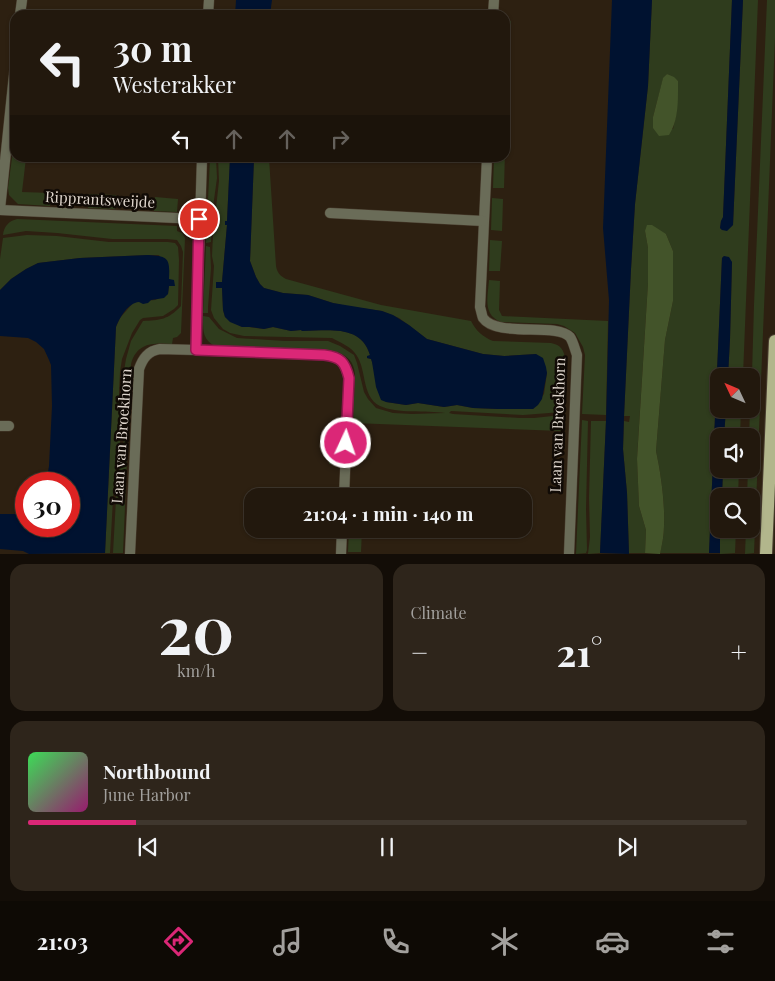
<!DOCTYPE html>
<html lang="en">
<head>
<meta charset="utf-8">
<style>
  body { margin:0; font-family:"Playfair Display",serif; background:#2e251b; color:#f1f3f6; height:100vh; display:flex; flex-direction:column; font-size:19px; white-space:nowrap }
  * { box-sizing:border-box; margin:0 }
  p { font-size:16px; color:#a2a09d }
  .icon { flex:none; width:28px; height:28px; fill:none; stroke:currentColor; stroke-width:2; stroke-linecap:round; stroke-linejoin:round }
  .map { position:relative; height:554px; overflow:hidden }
  .sheet { display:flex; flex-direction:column; gap:10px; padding:10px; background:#130d07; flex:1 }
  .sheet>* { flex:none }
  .guide { position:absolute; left:10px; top:10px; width:500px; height:152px; border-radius:15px; box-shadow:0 1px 4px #0004,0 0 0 1px #3f372e; background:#22180d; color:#f1f3f6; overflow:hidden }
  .needle { width:32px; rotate:314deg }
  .tools { position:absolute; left:710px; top:368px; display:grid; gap:10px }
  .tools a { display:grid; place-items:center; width:50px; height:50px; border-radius:10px; background:#22180d; box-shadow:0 1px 4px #0004,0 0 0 1px #3f372e; font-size:25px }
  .speed { position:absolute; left:15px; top:472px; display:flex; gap:10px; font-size:25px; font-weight:700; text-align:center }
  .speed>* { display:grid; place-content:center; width:65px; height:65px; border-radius:50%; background:#22180d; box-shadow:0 1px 4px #0004,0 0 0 1px #3f372e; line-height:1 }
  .speed .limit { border:8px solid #d22; background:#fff; color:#111 }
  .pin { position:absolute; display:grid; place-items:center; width:42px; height:42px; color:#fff; margin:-21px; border:2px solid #fff; border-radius:50%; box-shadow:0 1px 5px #0007 }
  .me { position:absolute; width:55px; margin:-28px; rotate:3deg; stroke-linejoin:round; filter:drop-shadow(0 0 4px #0008) }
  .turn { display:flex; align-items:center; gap:18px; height:105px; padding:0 20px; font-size:22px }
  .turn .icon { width:65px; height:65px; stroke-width:2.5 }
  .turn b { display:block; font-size:35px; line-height:42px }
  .lanes { display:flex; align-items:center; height:48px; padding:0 20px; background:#0003; justify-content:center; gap:25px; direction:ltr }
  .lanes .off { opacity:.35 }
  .big { font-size:38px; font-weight:700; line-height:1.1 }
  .sheet .tile { flex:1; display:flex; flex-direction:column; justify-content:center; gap:8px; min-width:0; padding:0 18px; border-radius:15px; background:#2e251b }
  .sheet .dial { align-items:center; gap:0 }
  .dial b { font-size:65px; line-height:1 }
  .song { display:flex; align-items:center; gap:15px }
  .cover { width:60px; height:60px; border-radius:8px; background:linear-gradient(135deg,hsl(130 70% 55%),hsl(320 70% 35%)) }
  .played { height:5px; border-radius:2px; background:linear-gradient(90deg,#db2777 15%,#3f372e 15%) }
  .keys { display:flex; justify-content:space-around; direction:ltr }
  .heat { display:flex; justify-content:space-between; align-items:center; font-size:28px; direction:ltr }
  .sheet .tiles { flex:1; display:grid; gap:10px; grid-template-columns:1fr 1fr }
  .tile:last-child { grid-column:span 2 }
  .trip { position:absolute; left:244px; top:488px; width:288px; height:50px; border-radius:15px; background:#22180d; box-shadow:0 1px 4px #0004,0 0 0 1px #3f372e; font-weight:700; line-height:50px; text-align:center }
  .tabs { display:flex; height:80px; justify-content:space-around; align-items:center; background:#0e0a05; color:#a2a09d }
  .tabs .icon { width:35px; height:35px }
  .tabs .active { color:#db2777 }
  .tabs b { font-size:22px; color:#f1f3f6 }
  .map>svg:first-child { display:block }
  .green { fill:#2f3c1d; fill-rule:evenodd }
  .forest { fill:#43542a }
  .water { fill:#001230 }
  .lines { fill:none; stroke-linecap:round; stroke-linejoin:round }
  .street-casing { stroke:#493d2f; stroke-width:11 }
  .primary-casing { stroke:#493d2f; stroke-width:14 }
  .street { stroke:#6a6c58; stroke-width:10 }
  .primary { stroke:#b2b68c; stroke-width:12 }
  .route-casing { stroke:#8e194d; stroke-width:12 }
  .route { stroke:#db2777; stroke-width:9 }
  .labels { text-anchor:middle; stroke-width:5; stroke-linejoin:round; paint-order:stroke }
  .street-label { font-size:15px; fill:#dfd6cd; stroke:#110b06 }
</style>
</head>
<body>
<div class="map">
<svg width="775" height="554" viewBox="0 0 775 554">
  <rect width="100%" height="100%" fill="#2d2011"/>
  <g class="green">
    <path d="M652 0H732L723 218 721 221 720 228 722 230H727L733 225 743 0H758L743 376H728L730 339 732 262 724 256 722 258 709 553H660C662 545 664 535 664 526 665 503 661 474 656 451L665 340 673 301V251L666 234 645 231 648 248V283L637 458 639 506 646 530 645 553H629L627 493 623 449 624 421 629 422 630 416H624L631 269 635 204 648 86ZM667 74 678 81 676 115 673 129 653 117 663 79Z"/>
    <path d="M767 0H775V38L754 553 745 554 746 529H751V496H747L748 469H751V436H749L750 409H751L754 305Z"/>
    <path d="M505 21H511L508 86H505Z"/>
    <path d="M14 143H15V158H26L22 192 51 193 50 206 18 204 9 195 8 188Z"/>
    <path d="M505 151 504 188H493L494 158H505Z"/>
    <path d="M210 158H216L217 178 213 207 211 242 206 243Z"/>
    <path d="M218 158H230L227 221H225L227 225 222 282H216V288H222L223 310 225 317 242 327H249L264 329 273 327 291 331 301 330 302 331C328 331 361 324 370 355L367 358 371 359 386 402 406 405 418 403 444 407 457 405 473 408 498 409H533L544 394 547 373 536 354 504 356 483 354 427 339 399 318 382 311 346 306 333 303 308 295 283 293 264 288 260 284 256 277 250 261 254 158H269L276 266C277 272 280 276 286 279L381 305 471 321C476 331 483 337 493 341L551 343C561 345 564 350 565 359L562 412 523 415 451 411 449 413 453 414 520 418H534L562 415 561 431 353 423 355 375C354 361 347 355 334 351L215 346C202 340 203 329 203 316L209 317 219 329 237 338 285 341H328L340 346 354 355 357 363 364 392 368 399 376 408 393 413 412 414 445 413C426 410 397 414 380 406 360 396 368 367 354 352 349 346 339 342 332 338L244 336 230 333 223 329 214 318 211 310 214 266 212 256 213 235 219 181Z"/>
    <path d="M89 194 116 195 115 209 88 208Z"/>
    <path d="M155 197 178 199 177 212 154 211Z"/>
    <path d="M492 198 503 199 502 231 491 230Z"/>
    <path d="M17 219 177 226V231L182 233 185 238 181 333 177 337 173 338 172 344C154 343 137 342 131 364L123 553H113L117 481 125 434 123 391 124 371 126 359 131 341 143 321C160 320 168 320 181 306L183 252 181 246 177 240 167 239H112L57 233 26 231 3 235C4 226 9 221 17 219Z"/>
    <path d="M27 235 57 236 109 242H168L175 243 178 247 179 260 178 305 174 309 163 316 143 318 140 320 132 333 122 359 120 372 119 392 121 436 114 481 110 553H105L116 327 120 318 134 302 155 300 168 294 169 286H174L169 279 159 255H148L80 258 38 263 26 269 11 279 0 290V259L3 238Z"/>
    <path d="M490 240 502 241 500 271H489Z"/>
    <path d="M206 246 210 247 211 268 208 307V313H203Z"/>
    <path d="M489 280 500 281 499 310 502 316 608 321 606 415 582 414 585 355 583 347 575 333 564 326 557 324 501 322C482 315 488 296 489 280Z"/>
    <path d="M726 409H741L740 436H724Z"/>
    <path d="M582 420 588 421 586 509 587 550 586 553 576 554Z"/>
    <path d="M591 421H606L600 553 588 554 590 537 589 498Z"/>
    <path d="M331 426 336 427V442L339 443 338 464H329Z"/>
    <path d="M354 429 366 430V460L352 459Z"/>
    <path d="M723 469H739L738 496H722Z"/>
    <path d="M349 529H362L361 552H348Z"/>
    <path d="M720 529H736L735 553 720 554Z"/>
  </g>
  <g class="forest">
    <path d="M667 74 674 77 678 81C678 99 679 120 669 135L659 136 653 128V117L663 78Z"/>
    <path d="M647 225H652L666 234 673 251V301L665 340 656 451C661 474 665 503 664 526 664 535 662 545 660 554L645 553 646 530 639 506 637 459 648 283V248L645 231Z"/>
  </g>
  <g class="water">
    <path d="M236 0H272L270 15H235Z"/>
    <path d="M612 0H652L648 86 635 204 631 269 624 416 623 449 627 493 629 554 600 553 606 421 609 300 603 228Z"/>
    <path d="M732 0H743L733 225 727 231 722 230 720 228 721 221 723 217Z"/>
    <path d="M230 158H254L250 261 256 277 260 284 264 288 283 293 308 295 333 303 382 311 393 315 409 325 427 339 483 354 504 356 536 354 543 358 546 367 547 373 542 399 538 405 533 409H498L473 408 457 405 444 407 418 403 406 405 386 402 381 400 376 387 372 362 371 359 367 358V356L370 355C361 324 327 331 302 331L301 330 291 331 273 327 264 329 250 327H242L230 322 225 317 223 310 222 288H216V282H222L227 225H225V221H227Z"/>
    <path d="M148 255C169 256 170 259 169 279L174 280 175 286H169L168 294 164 298 151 300 148 303 143 304 139 302C128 303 120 317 116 327L105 553 29 554 23 551 0 549V514H20L26 513V526H69V484H46L49 466 52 406 51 365 49 360 44 349 36 342 28 338 0 336V290L11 279 26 269 38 263 80 258Z"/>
    <path d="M724 256 729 257 732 262 730 339 728 376H719V409H726L724 436H719V469H723L722 496H719V529H720V553H709L722 258Z"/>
  </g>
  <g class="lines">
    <defs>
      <g id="street">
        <path d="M20 15 22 0"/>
        <path d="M208 15 209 0"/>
        <path d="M493 15 494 0"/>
        <path d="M487 158 480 307C481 310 482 316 483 318 497 338 556 322 570 337 573 341 575 350 577 355L569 554"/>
        <path d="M0 209 15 65"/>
        <path d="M0 210 199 219"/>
        <path d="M330 213 483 221"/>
        <path d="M196 350 324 355C341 357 345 362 349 379L344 496"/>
        <path d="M0 426H9"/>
        <path d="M130 554 139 369C143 358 148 351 160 349L196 350 202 158"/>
        <path d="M341 554 342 529"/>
      </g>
      <path id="primary" d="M766 554 775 341"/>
    </defs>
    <use href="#street" class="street-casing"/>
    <use href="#primary" class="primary-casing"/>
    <use href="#street" class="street"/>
    <use href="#primary" class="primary"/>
  </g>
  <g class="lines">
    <defs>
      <path id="route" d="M199 219 196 350 324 355C341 357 345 362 349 378L346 443"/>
    </defs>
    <use href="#route" class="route-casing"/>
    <use href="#route" class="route"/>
  </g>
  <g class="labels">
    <g class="street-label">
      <text transform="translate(100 200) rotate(3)" y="5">Ripprantsweijde</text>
      <text transform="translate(558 425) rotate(-88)" y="5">Laan van Broekhorn</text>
      <text transform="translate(122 436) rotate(-86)" y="5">Laan van Broekhorn</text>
    </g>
  </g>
</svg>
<div class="tools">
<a><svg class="needle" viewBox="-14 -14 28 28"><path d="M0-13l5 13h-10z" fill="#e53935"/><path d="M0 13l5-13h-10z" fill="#a2a09d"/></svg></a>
<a><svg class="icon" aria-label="sound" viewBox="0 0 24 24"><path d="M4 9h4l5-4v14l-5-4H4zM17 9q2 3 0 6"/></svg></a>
<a><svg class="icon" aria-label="search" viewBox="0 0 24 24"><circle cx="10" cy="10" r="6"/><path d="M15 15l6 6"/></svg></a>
</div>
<div class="speed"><div class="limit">30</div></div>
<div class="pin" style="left:199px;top:219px;background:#d93025"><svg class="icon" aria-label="arrive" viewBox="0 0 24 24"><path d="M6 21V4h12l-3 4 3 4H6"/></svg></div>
<svg class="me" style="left:346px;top:443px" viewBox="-20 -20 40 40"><circle r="17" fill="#db2777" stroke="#fff" stroke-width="3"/><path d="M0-11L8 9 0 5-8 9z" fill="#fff"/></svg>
<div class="trip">21:04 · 1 min · 140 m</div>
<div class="guide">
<div class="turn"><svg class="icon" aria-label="left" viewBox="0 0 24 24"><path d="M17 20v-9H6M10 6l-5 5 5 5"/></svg><div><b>30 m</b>Westerakker</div></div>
<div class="lanes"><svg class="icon" aria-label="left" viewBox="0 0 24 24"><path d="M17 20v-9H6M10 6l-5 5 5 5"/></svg><svg class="icon off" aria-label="ahead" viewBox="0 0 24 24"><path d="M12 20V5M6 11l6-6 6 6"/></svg><svg class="icon off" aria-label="ahead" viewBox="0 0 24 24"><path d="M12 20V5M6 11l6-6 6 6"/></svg><svg class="icon off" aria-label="right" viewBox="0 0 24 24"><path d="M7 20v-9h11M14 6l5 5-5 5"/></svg></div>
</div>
</div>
<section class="sheet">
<div class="tiles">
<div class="tile dial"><b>20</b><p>km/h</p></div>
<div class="tile"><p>Climate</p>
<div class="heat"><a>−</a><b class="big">21°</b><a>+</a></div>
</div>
<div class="tile">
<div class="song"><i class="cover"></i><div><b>Northbound</b><p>June Harbor</p></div></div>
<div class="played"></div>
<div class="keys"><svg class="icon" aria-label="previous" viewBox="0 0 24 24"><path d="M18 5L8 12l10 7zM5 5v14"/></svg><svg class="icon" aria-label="pause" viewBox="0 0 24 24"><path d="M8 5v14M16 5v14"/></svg><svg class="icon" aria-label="next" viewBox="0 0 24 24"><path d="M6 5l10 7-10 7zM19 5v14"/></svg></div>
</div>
</div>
</section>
<nav class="tabs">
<b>21:03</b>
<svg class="icon active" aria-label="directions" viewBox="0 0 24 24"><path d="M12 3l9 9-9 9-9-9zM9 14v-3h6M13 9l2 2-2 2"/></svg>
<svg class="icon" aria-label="music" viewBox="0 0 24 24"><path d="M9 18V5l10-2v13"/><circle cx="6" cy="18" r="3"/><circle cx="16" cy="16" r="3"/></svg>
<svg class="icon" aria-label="phone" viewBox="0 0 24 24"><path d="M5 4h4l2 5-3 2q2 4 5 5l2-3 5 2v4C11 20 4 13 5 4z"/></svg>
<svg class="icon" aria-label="climate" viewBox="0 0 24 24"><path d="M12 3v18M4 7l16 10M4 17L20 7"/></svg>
<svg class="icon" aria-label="car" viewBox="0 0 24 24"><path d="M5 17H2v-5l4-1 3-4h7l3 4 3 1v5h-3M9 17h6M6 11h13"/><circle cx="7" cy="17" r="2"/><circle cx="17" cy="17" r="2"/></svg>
<svg class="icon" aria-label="filters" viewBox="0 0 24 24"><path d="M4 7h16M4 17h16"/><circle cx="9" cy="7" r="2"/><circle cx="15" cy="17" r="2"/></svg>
</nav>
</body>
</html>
